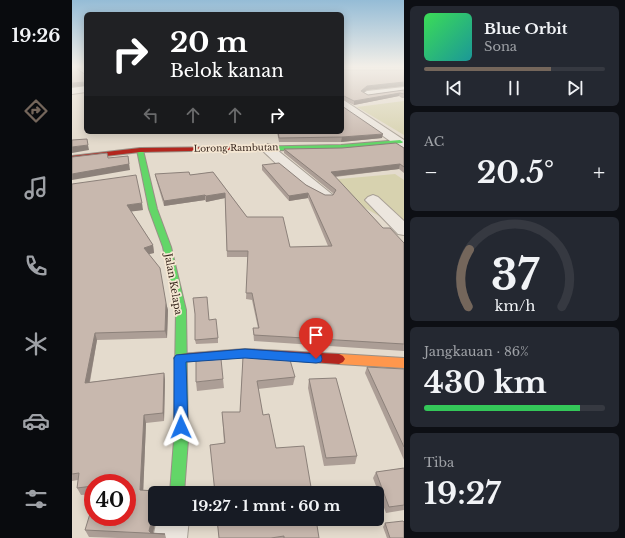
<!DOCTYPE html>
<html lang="id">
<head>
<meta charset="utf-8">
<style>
  body { margin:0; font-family:"Libre Baskerville",serif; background:#242831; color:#f1f3f6; height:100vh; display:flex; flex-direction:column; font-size:15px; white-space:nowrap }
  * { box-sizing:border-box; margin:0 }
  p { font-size:13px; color:#9ea1a6 }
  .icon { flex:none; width:22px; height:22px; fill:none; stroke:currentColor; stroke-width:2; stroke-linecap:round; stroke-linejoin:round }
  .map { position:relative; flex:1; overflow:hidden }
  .side { display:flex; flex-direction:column; gap:6px; padding:6px; background:#0d0f14; width:221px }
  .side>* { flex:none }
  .banner { position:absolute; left:12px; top:12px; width:260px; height:122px; border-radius:6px; box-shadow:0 2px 10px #0003; background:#202124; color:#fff; overflow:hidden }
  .speed { position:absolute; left:12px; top:474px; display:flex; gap:8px; font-size:20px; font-weight:700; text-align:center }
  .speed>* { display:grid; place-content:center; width:52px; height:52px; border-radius:50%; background:#171b24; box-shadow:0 2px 10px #0003; line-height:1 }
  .speed .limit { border:6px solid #d22; background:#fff; color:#111 }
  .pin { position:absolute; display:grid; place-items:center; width:34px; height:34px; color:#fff; margin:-41px -17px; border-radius:50% 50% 50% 0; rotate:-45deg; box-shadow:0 0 4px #0007 }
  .pin .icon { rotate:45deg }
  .me { position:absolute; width:44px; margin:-22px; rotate:359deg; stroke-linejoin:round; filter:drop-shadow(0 0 3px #0008) }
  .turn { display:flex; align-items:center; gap:14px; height:84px; padding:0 20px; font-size:18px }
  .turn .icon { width:52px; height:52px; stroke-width:2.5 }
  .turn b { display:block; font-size:28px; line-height:34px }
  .lanes { display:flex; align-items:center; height:38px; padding:0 20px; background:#0003; justify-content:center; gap:20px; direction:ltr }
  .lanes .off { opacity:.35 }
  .big { font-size:30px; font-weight:700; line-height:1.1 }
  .side .widget { flex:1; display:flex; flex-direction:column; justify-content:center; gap:6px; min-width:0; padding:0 14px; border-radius:6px; background:#242831 }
  .side .dial { align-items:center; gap:0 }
  .dial svg { height:104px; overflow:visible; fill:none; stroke:#363941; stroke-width:7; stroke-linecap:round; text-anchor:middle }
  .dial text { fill:#f1f3f6; stroke:none }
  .song { display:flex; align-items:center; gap:12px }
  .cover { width:48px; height:48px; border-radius:6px; background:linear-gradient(135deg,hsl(130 70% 55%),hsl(180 70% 35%)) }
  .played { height:4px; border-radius:2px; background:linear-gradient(90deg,#74665b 70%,#363941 70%) }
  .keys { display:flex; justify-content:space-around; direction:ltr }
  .heat { display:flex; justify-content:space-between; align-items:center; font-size:22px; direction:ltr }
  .charge { height:6px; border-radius:3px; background:linear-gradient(90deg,#34c759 86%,#363941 0) }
  .trip { position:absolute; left:76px; top:486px; width:236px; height:40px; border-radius:6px; background:#171b24; box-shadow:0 2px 10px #0003; font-weight:700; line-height:40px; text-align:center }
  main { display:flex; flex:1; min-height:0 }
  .tab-bar { display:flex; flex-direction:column; width:72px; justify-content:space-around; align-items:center; background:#090b0e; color:#9ea1a6 }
  .tab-bar .icon { width:28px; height:28px }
  .tab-bar .on { color:#74665b }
  .tab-bar b { font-size:18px; color:#f1f3f6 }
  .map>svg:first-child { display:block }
  .green { fill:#d7d2af }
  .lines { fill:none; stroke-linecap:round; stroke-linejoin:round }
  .street-casing { stroke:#a9a096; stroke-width:2 }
  .fast-casing { stroke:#999086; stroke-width:2 }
  .slow-casing { stroke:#999086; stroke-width:2 }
  .jam-casing { stroke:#999086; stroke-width:2 }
  .street { fill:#ece6de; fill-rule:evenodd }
  .fast { fill:#63d668; fill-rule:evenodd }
  .slow { fill:#ff974d; fill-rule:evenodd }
  .jam { fill:#b3261e; fill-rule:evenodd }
  .wall { fill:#ac9e96 }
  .shaded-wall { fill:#8c817a }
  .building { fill:#c8b8ae; stroke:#8c817a }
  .route { fill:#1a73e8; stroke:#114b97 }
  .labels { text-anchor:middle; stroke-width:3.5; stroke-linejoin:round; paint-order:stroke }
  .far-street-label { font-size:9px; fill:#38271e; stroke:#f5e7d3 }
  .street-label { font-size:10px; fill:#38271e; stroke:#f5e7d3 }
</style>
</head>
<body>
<main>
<nav class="tab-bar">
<b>19:26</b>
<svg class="icon on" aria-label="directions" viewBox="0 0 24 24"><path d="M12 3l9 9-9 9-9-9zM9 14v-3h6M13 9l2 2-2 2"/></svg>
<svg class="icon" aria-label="music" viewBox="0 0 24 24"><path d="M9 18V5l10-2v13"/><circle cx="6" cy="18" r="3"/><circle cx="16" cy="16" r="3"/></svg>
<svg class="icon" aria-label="phone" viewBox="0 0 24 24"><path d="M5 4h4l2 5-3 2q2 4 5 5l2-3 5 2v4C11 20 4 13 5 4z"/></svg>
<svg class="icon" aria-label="climate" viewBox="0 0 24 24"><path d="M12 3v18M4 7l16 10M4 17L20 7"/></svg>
<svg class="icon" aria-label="car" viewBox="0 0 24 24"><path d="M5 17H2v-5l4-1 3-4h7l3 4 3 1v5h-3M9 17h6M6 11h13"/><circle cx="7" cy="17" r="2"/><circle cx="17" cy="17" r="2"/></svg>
<svg class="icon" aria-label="filters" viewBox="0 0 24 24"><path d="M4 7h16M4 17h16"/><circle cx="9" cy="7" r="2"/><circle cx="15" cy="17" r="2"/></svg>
</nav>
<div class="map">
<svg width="332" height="538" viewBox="0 0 332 538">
  <rect width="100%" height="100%" fill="#e4dbcd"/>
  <g class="green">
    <path d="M332 101V135L285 107Z"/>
    <path d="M323 174 332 180V230L245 181Z"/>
  </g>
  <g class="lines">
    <defs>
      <g id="street">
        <path d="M11 67H14V77L7 72Z"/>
        <rect x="270" y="68" width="62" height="4"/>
        <path d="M14 86V92L0 94V88Z"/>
        <path d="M332 87V93L295 97 290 94 295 91Z"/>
        <path d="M270 99 332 140V149L328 148 270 107Z"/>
        <path d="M195 144 199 145 262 196 260 199C243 204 204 163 191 151L189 148Z"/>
        <path d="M301 195 306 197 332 221V235L326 234 296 203 293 200 296 197Z"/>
        <path d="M85 519H117L115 538H81Z"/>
      </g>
      <g id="fast">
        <path d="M328 140 331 142 330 143 269 149 164 151 161 149 164 147 269 145Z"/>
        <path d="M68 148 71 150 85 209 99 247 114 310 116 440 112 493H98L102 440 104 310 91 247 77 209 65 150Z"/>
      </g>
      <path id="slow" d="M267 354 332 358V368L267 364 263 362 261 359 263 356Z"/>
      <g id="jam">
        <path d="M164 147 167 149 166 150 68 152 0 160V156L68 148Z"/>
        <path d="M173 349 267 354 271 356 273 359 271 362 267 364 173 357 108 362 104 361 102 358 104 355 108 354Z"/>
      </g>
    </defs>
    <use href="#street" class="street-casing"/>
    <use href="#fast" class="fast-casing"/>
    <use href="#slow" class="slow-casing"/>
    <use href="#jam" class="jam-casing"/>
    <use href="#street" class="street"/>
    <use href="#fast" class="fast"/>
    <use href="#slow" class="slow"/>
    <use href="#jam" class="jam"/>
  </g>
  <g class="wall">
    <path d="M270 68V70H332V86L295 90 291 92 296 95 332 90V98H330L327 96 282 105 270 99Z"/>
    <path d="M201 132H270L310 138 269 142H207L205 132Z"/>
    <path d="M332 148V173L327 169 263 177 311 228 332 243V351L182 341 181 328H186L180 300 174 299 176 257H155L153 198 134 202 133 200 92 206 84 179 83 174 118 175 141 172 175 217 218 247 256 246 236 198 217 201 190 170V165L234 185 253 195H261L262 194 212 153V149Z"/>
    <path d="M0 184 71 210 59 211 81 245 82 253 76 254 94 303 96 310 95 338 25 340 18 382 92 373 93 380 92 421 74 423 71 490 99 492 100 493H83V519H84L81 533 93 534 94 538H46L17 537 13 530 55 483H21V494L9 495 5 488 6 480 0 481Z"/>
    <path d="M137 320 146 338V343L124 344 123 340Z"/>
    <path d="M171 357 223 377 221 385 186 389 191 415 204 448 240 493 152 443 150 412H168Z"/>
    <path d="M295 367 332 369V460L293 373Z"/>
    <path d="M151 379 152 388 125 391 124 382Z"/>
    <path d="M237 379 285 456 283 464 252 466 236 388Z"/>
    <path d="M332 468V510L314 513 301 478 304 472Z"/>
    <path d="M145 519 247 538H147Z"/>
    <path d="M313 523 332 538H315L311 527Z"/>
  </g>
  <g class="shaded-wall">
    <path d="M7 67H9L6 72 5 69Z"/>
    <path d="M14 82V86L0 87V83Z"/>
    <path d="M332 82V86L295 90 289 95V91L295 86Z"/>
    <path d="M328 93 327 96 282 105V101Z"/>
    <path d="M311 134 310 138 269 142 270 137Z"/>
    <path d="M16 145 17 150 0 153V147Z"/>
    <path d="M56 156 58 170 0 180V174Z"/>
    <path d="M328 164 327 169 258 177 259 172Z"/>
    <path d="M153 193V198L134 202V196Z"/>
    <path d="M236 193V198L217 201V196Z"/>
    <path d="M133 195V200L92 206V201Z"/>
    <path d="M70 203 71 210 56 212 55 205Z"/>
    <path d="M81 245 82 253 73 255 72 248Z"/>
    <path d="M94 303 96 310 95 338 93 331Z"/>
    <path d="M23 333 25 340 16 390 13 383Z"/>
    <path d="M92 373 93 380 92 421 91 413Z"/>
    <path d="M72 415 74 423 71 497 68 490Z"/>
    <path d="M82 511 83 514V519H84L81 533H78L77 531Z"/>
  </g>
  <g class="building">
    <path d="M0 67H7L5 69 14 75V82L0 83Z"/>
    <path d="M270 68V70H332V82L295 86 289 91 296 95 332 90V94L328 93 282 101 270 95Z"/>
    <path d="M270 106 311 134 270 137 207 138 206 132H270Z"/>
    <path d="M15 139 16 145 0 147V140Z"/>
    <path d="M324 143 332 148V167L328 164 259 172 311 228H318L332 243V344L182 335 181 328H187L180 293H174L176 251H155L153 193 134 196 133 195 92 201 83 174 117 172 118 175 141 172 175 217H211L218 247 260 246 236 193 217 196 190 165 207 163 234 185 253 195H261L264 190 212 149 270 148Z"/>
    <path d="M35 153 36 158 56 156 57 164 0 174V157Z"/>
    <path d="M64 175 70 203 55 205 81 245 72 248 88 268 94 303 93 331 23 333 13 383 92 373 91 413 72 415 68 490 99 492V493H83V511H82L77 531 79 533 93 534 13 530 21 504V517H55V483H21V486L5 488 7 473 0 474V184Z"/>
    <path d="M135 297 137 320 144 319 146 338 123 340V314L121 298Z"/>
    <path d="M171 357 218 360 223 377 185 381 191 415 197 414 204 448 232 446 240 493H143L138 445 153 443 150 412H168Z"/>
    <path d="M149 359 151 379 124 382V361Z"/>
    <path d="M295 367 332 369V447Z"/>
    <path d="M264 378 285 456 254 458 237 379Z"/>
    <path d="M332 468V505L317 507 304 472Z"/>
    <path d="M145 519H244L247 538H212V536L199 538H147Z"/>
    <path d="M331 521 332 522V538H318L313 523Z"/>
  </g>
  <linearGradient id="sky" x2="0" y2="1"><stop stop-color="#95bcd6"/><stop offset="0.47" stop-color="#f3efe8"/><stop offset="1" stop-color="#f3efe8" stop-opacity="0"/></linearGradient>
  <rect width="332" height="142" fill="url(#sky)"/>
  <path class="route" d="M173 349 244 354 249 355 250 359 249 362 244 363 173 358 114 362 116 427 114 431 109 433 104 431 102 427V358L104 355Z"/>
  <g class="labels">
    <g class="far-street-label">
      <text transform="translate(164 148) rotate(-1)" y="3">Lorong Rambutan</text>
    </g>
    <g class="street-label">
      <text transform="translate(102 284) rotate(80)" y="4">Jalan Kelapa</text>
    </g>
  </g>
</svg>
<div class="speed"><div class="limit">40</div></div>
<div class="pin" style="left:244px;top:359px;background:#d93025"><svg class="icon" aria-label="arrive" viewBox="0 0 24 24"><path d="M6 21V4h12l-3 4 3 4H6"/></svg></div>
<svg class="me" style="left:109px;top:427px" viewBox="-20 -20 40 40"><path d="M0-17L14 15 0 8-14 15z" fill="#1a73e8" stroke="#fff" stroke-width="4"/></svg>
<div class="trip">19:27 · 1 mnt · 60 m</div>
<div class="banner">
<div class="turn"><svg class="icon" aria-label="right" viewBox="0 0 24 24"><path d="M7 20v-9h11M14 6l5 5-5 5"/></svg><div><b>20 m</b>Belok kanan</div></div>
<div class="lanes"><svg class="icon off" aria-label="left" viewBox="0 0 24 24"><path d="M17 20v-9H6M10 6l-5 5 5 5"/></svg><svg class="icon off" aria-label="ahead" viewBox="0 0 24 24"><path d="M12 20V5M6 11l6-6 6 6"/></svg><svg class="icon off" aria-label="ahead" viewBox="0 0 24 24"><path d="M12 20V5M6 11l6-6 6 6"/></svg><svg class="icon" aria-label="right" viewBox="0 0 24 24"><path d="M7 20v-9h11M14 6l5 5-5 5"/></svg></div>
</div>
</div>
<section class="side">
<div class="widget">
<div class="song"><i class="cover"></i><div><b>Blue Orbit</b><p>Sona</p></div></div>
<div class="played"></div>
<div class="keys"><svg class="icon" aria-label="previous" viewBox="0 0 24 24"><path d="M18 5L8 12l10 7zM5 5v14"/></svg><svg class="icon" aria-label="pause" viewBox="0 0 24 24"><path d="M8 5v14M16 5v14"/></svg><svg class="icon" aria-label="next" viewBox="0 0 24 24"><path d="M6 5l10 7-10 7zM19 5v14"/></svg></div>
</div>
<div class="widget"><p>AC</p>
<div class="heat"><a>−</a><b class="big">20.5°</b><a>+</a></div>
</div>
<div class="widget dial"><svg viewBox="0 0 100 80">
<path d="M14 69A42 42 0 1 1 86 69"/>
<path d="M14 69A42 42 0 0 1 15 25" stroke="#74665b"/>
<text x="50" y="56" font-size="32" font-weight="700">37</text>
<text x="50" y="72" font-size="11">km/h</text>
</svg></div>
<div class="widget"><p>Jangkauan · 86%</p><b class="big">430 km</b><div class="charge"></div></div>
<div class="widget"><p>Tiba</p><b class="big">19:27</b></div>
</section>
</main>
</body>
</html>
